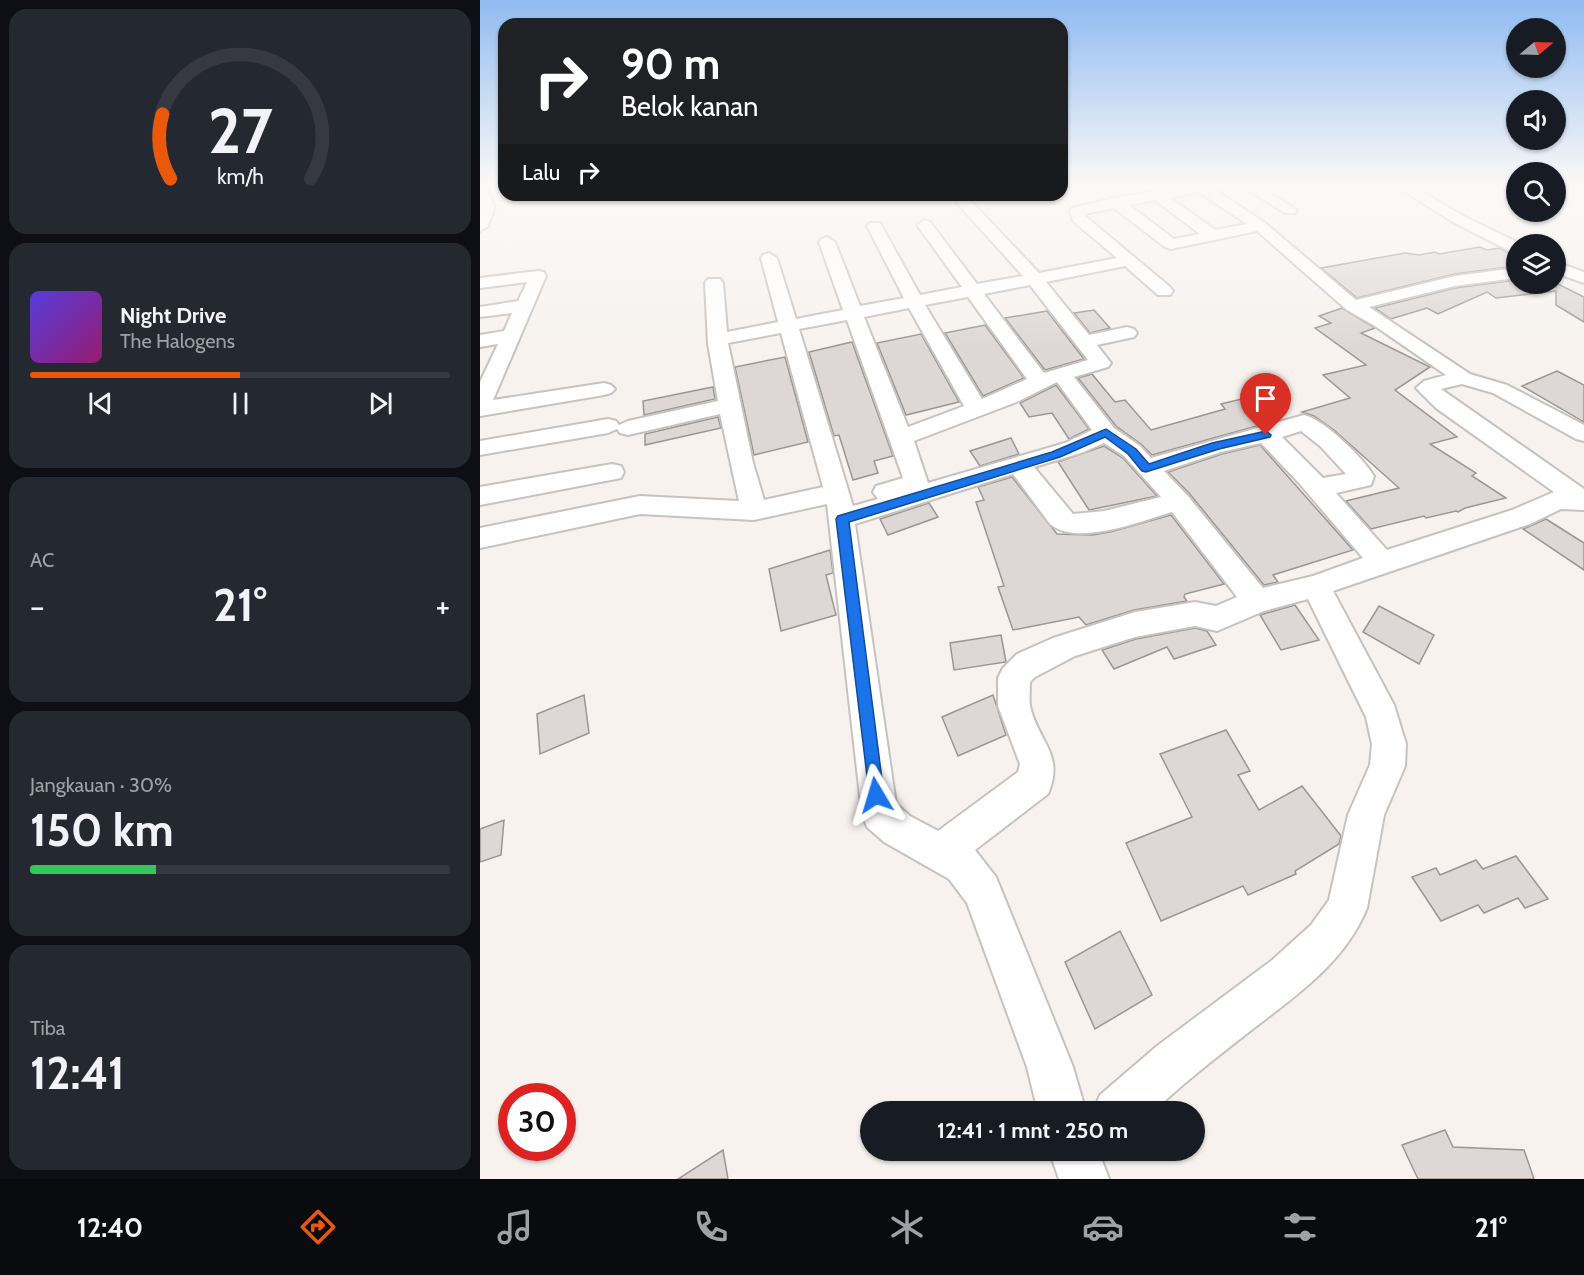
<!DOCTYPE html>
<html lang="id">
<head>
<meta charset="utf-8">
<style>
  body { margin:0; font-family:Cabin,sans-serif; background:#242831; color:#f1f3f6; height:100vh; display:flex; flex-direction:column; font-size:22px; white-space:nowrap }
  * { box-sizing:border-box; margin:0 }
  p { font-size:20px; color:#9ea1a6 }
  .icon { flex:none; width:33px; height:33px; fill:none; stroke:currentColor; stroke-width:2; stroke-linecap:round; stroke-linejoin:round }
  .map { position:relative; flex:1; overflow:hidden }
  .panel { display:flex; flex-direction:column; gap:9px; padding:9px; background:#0d0f14; width:480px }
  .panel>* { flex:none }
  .hud { position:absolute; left:18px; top:18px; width:570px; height:183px; border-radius:18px; box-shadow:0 2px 4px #0004; background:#202124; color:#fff; overflow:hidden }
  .needle { width:39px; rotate:71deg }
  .tools { position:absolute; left:1026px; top:18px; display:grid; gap:12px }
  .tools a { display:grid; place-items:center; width:60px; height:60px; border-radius:50%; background:#171b24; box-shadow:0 2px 4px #0004; font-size:30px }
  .speed { position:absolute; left:18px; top:1083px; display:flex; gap:12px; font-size:30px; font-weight:700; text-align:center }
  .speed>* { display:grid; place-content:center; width:78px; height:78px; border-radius:50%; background:#171b24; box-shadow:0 2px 4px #0004; line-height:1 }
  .speed .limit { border:9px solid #d22; background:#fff; color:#111 }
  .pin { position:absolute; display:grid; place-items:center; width:51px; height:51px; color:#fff; margin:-62px -26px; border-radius:50% 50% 50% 0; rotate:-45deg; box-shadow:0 0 6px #0007 }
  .pin .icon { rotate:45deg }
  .me { position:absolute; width:66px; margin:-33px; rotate:353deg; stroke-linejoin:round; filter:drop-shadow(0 0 4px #0008) }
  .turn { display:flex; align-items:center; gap:21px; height:126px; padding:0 24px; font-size:27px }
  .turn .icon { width:78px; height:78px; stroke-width:2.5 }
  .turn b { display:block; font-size:42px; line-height:51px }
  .then { display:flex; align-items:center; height:57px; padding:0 24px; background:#0003; gap:12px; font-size:22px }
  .big { font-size:45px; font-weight:800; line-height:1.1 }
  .panel .tile { flex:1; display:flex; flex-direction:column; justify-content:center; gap:9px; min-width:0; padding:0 21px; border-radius:18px; background:#242831 }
  .panel .dial { align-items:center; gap:0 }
  .dial svg { height:156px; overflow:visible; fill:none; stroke:#363941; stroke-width:7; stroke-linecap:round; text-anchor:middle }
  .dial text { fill:#f1f3f6; stroke:none }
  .song { display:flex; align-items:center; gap:18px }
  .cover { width:72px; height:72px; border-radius:9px; background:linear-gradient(135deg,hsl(250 70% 55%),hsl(320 70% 35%)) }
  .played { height:6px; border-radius:3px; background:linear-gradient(90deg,#ea580c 50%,#363941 50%) }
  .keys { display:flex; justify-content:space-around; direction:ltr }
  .heat { display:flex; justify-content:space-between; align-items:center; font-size:33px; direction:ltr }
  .charge { height:9px; border-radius:4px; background:linear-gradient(90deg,#34c759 30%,#363941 0) }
  .trip { position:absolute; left:380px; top:1101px; width:345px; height:60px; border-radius:30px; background:#171b24; box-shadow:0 2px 4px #0004; font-weight:800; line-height:60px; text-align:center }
  .tab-bar { display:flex; height:96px; justify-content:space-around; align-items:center; background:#090b0e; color:#9ea1a6 }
  .tab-bar .icon { width:42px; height:42px }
  .tab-bar .on { color:#ea580c }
  .tab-bar b { font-size:27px; color:#f1f3f6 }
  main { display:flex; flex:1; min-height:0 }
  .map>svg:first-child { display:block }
  .building { fill:#ddd8d5; stroke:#9b9693; stroke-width:1.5 }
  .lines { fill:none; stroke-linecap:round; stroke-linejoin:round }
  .minor-casing { stroke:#c8c2bf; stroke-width:4 }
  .minor { fill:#fff; fill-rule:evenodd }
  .route { fill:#1a73e8; stroke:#114b97; stroke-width:1.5 }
</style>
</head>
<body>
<main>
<section class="panel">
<div class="tile dial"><svg viewBox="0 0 100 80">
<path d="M14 69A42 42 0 1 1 86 69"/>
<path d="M14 69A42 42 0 0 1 10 36" stroke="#ea580c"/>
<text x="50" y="56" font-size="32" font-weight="700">27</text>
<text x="50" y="72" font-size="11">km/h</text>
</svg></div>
<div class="tile">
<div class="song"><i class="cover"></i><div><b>Night Drive</b><p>The Halogens</p></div></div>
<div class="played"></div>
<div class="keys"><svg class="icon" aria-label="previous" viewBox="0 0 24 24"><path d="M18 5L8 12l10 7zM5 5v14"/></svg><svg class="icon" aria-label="pause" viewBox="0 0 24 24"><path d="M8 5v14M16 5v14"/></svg><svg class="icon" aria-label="next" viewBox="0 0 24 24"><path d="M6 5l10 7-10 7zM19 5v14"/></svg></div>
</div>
<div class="tile"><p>AC</p>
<div class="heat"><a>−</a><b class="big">21°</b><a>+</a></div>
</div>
<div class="tile"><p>Jangkauan · 30%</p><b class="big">150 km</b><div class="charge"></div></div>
<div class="tile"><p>Tiba</p><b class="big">12:41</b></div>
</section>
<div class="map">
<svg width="1104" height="1179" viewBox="0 0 1104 1179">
  <rect width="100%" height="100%" fill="#f7f2ee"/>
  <g class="building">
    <path d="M1000 247 1007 250 1019 248 1036 257V266L975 274 877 298 841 268 925 253 939 255 955 252 959 254Z"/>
    <path d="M1036 280V284H1069L1076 287V283L1104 297V322L1076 305V291L1016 298 1007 292 958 314 947 308 911 319 895 308 975 288Z"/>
    <path d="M862 308 895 328 881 333 950 367 915 390 977 437 950 444 996 473 992 476 1026 498 985 508 978 512 976 511 946 518 944 516 891 529 866 501 919 488 854 430 834 416 822 412 870 398 843 375 886 365 835 328 851 323 839 316Z"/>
    <path d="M614 310 630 328 610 333 594 313Z"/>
    <path d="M567 311 604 359 565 370 525 318Z"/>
    <path d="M505 325 544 378 503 396 465 333Z"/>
    <path d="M441 334 479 402 426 415 397 343Z"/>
    <path d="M372 342 413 456 394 461 398 473 373 480 359 435 354 436 329 352Z"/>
    <path d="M305 357 328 442 274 455 255 367Z"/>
    <path d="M1077 371 1104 385V422L1042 386Z"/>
    <path d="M612 374 635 402 645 400 671 430 745 409 741 404 770 397 795 421 672 455 661 444 636 426 598 378Z"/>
    <path d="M576 385 609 429 589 439 572 413 549 417 540 403Z"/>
    <path d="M233 387 235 399 164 415 163 401Z"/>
    <path d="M238 417 241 428 165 445V434Z"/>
    <path d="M531 438 539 454 500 466 490 451Z"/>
    <path d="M780 445 873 550 793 575 798 582 784 585 709 493 688 472 742 454Z"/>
    <path d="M624 446 643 458 677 496 609 510 578 462Z"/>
    <path d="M532 477 577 534 612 535 630 532 691 515 744 584 705 594 704 597 707 601 654 610 606 625 599 617 533 630 518 587 524 586 496 502 504 500 498 487Z"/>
    <path d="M449 503 458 517 408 535 400 519Z"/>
    <path d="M1066 519 1104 543V570L1043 529Z"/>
    <path d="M350 550 353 573 346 575 356 615 301 631 289 569Z"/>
    <path d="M815 605 839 640 801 650 780 615Z"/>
    <path d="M899 606 954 635 939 664 883 632Z"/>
    <path d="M715 628 727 631 736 645 694 659 687 647 634 669 622 650 656 639Z"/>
    <path d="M521 635 526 662 474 670 470 643Z"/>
    <path d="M104 695 109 733 60 754 57 714Z"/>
    <path d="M513 695 526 735 478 756 462 717Z"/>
    <path d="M746 730 770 771 758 775 779 810 822 786 861 836 859 844 815 871 816 874 768 895 763 886 681 921 646 843 712 817 680 754Z"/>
    <path d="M24 820 21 855 0 862V829Z"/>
    <path d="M1036 856 1068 899 1045 908 1038 898 1004 913 998 905 961 921 932 877 956 868 960 875 996 860 1003 869Z"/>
    <path d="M640 931 672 995 615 1029 585 962Z"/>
    <path d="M965 1130 973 1147 1044 1150 1054 1179H938L922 1145Z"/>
    <path d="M243 1150 248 1179H198Z"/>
  </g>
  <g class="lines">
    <defs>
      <g id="minor">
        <path d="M717 184H747L745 187 734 189 785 223 876 300 975 276 1036 268V278L975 286 889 307 990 374 1027 385 1104 425V441L1096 439 1013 393 982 384 961 389 1104 489V510L1081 509 1050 524 853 591 914 705 926 744 925 766 904 815 887 908C864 965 811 999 765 1035 733 1060 702 1084 673 1112H613L620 1095 677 1046 791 961 831 925 849 900 868 815 890 765 892 744 886 717 828 599 784 611 737 631 715 626 655 637 595 656 555 677 550 682C550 690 549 699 550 706 558 742 585 754 568 794L495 850 516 877 593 1067 606 1112H558L547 1067 487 903 469 879 404 842 387 827 382 814 347 504 274 520 160 514 0 548V528L160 496 259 501 240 414 148 435 140 433 137 429 128 433 0 455V441L128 419 136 421 139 425 148 421 238 401 228 344 225 283 228 279H240L243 283 247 332 298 322 281 258 283 255 289 253 297 258 316 319 363 310 339 242 341 239 347 237 355 242 380 306 424 298 387 226 390 223H400L440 295 482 287 437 225 445 220 450 222 497 284 543 276 477 203 475 200 477 197H487L559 273 637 258 593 221 590 211 592 208 635 198ZM719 192 767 224 735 230 690 198ZM675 200 720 234 694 239 649 205ZM634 208 685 247 691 249 777 231 867 310 895 326 966 375 944 381 936 388 956 408 1074 492 1032 510 907 550 856 493 891 485 894 476C883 458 845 420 824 415L671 458 660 446 634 428 594 377 628 367 631 363 617 345 654 337 657 333 654 329 647 327 609 335 566 282 645 266 678 295H690L693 291 690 287 605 216V214ZM550 285 608 360 564 373 504 294ZM488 297 547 379 502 399 445 305ZM429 308 484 406 428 427 384 317ZM367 320 423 478 396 486 393 492 398 499 373 506 319 329ZM301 333 343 487 284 500 273 463 248 343ZM577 382 612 430 585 443 448 483 434 441 539 401ZM821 431 840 446 866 474 843 478 802 437ZM624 443 644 456 681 497 624 511 593 514 554 467 601 453ZM781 443 819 483 883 558 833 576 783 588 707 495 684 471 741 452ZM533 474 570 524C597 547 661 521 692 512L757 597 736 606 715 602 655 612 573 638 537 654 523 668 518 678V706L540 764 538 772 458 831 430 816 416 804 375 524Z"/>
        <path d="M759 184H776L817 210 815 213H805Z"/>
        <path d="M913 184H929L983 216 1041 244H1036V253L1030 251 973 222Z"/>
        <path d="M0 186 5 187 15 206 8 226 0 231Z"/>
        <path d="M1076 262 1104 272V283L1076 273Z"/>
        <path d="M58 271 64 272 66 276 13 400 124 383 131 385 135 389 131 393 124 395 0 416V382L18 344 0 347V335L24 331 32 313 0 317V307L38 301 47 282 0 288V278Z"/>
        <path d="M132 464 141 466 144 472 141 478 0 505V487Z"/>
        <path d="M569 1150H618L629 1179H579Z"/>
      </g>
    </defs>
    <use href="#minor" class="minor-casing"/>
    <use href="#minor" class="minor"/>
  </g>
  <linearGradient id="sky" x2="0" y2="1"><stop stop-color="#90bbf1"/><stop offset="0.53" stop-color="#fbf9f7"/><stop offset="1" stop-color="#fbf9f7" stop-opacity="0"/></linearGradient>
  <rect width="1104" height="349" fill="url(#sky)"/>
  <path class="route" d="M626 429 656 449 669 464 732 443 786 431 791 435 790 437 739 449 666 472 662 471 648 454 625 437 580 457 369 522 404 795 402 801 396 804 390 801 356 519 358 516 572 452Z"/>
</svg>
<div class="tools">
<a><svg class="needle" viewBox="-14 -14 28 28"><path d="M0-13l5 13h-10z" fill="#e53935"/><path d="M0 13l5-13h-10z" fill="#9ea1a6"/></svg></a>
<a><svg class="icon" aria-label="sound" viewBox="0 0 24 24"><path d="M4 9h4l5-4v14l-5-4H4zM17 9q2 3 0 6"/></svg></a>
<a><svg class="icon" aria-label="search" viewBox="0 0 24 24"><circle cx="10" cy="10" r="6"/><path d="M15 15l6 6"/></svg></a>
<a><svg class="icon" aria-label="layers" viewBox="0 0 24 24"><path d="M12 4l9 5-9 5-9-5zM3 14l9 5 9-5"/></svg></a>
</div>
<div class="speed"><div class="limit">30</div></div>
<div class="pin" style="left:786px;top:435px;background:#d93025"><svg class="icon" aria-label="arrive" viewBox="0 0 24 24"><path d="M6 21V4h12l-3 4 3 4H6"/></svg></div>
<svg class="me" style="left:396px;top:795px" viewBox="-20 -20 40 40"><path d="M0-17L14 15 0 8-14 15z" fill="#1a73e8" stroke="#fff" stroke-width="4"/></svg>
<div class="trip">12:41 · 1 mnt · 250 m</div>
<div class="hud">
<div class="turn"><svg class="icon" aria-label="right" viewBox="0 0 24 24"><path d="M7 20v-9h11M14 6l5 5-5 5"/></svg><div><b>90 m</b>Belok kanan</div></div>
<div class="then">Lalu<svg class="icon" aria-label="right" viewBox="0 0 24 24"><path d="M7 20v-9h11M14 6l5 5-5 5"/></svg></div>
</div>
</div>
</main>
<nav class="tab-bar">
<b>12:40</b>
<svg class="icon on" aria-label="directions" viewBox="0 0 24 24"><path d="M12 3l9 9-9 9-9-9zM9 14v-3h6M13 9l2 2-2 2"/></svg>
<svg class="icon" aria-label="music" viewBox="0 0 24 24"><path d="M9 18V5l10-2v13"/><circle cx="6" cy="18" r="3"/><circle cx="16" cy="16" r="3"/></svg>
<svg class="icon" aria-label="phone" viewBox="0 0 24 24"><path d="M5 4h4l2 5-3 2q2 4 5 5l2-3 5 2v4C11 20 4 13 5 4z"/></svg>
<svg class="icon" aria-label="climate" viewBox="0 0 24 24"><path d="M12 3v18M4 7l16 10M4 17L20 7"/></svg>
<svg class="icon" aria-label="car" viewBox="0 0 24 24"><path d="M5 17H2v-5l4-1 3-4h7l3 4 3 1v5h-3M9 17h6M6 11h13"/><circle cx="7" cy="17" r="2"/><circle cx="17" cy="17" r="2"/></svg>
<svg class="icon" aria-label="filters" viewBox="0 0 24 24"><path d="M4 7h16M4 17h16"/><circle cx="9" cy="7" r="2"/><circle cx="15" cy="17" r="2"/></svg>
<b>21°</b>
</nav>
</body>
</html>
